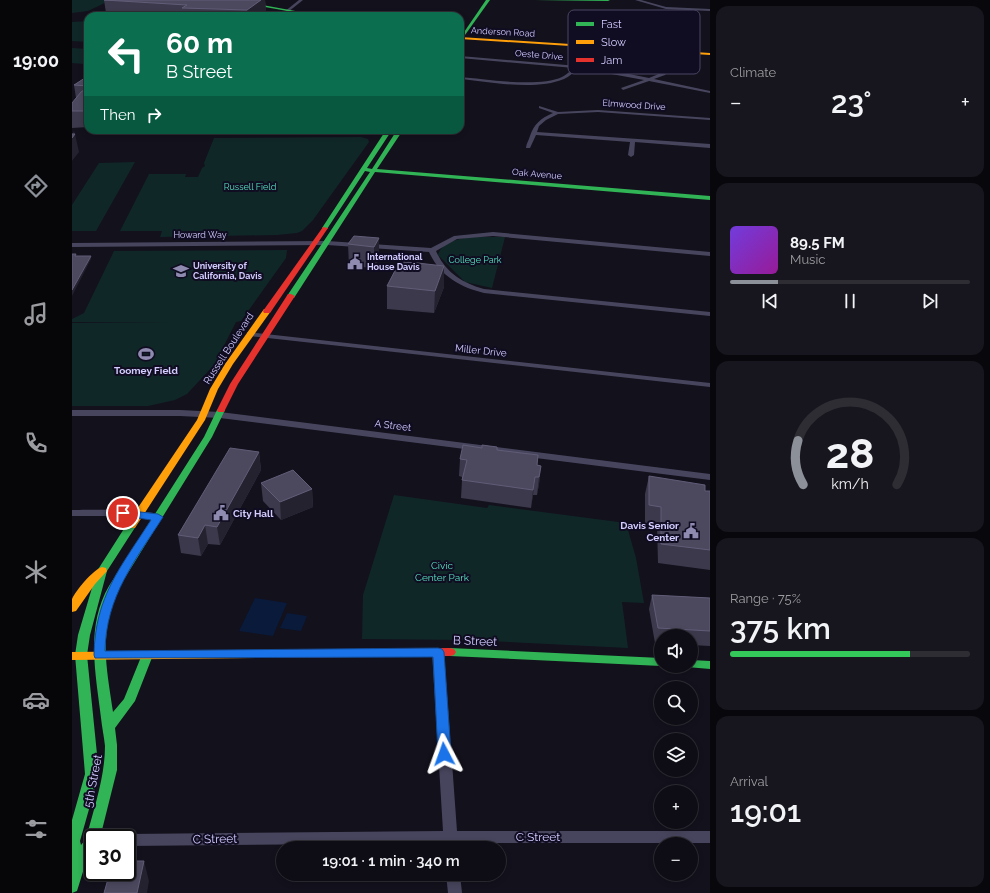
<!DOCTYPE html>
<html lang="en">
<head>
<meta charset="utf-8">
<style>
  body { margin:0; font-family:Raleway,sans-serif; background:#17161e; color:#f1f3f6; height:100vh; display:flex; flex-direction:column; font-size:15px; white-space:nowrap }
  * { box-sizing:border-box; margin:0 }
  p { font-size:13px; color:#9b9ca0 }
  .icon { flex:none; width:22px; height:22px; fill:none; stroke:currentColor; stroke-width:2; stroke-linecap:round; stroke-linejoin:round }
  .map { position:relative; flex:1; overflow:hidden }
  .side { display:flex; flex-direction:column; gap:6px; padding:6px; background:#08070c; width:280px }
  .side>* { flex:none }
  .banner { position:absolute; left:12px; top:12px; width:380px; height:122px; border-radius:12px; box-shadow:0 2px 6px #0003,0 0 0 1px #2e2d34; background:#0b6e4f; color:#fff; overflow:hidden }
  .controls { position:absolute; left:582px; top:629px; display:grid; gap:8px }
  .controls a { display:grid; place-items:center; width:44px; height:44px; border-radius:50%; background:#0e0d15; box-shadow:0 2px 6px #0003,0 0 0 1px #2e2d34; font-size:20px }
  .speed { position:absolute; left:12px; top:829px; display:flex; gap:8px; font-size:20px; font-weight:700; text-align:center }
  .speed>* { display:grid; place-content:center; width:52px; height:52px; border-radius:50%; background:#0e0d15; box-shadow:0 2px 6px #0003,0 0 0 1px #2e2d34; line-height:1 }
  .speed .limit { border:2px solid #111; border-radius:6px; background:#fff; color:#111 }
  .pin { position:absolute; display:grid; place-items:center; width:34px; height:34px; color:#fff; margin:-17px; border:2px solid #fff; border-radius:50%; box-shadow:0 1px 4px #0007 }
  .me { position:absolute; width:44px; margin:-22px; rotate:356deg; stroke-linejoin:round; filter:drop-shadow(0 0 3px #0008) }
  .turn { display:flex; align-items:center; gap:14px; height:84px; padding:0 16px; font-size:18px }
  .turn .icon { width:52px; height:52px; stroke-width:2.5 }
  .turn b { display:block; font-size:28px; line-height:34px }
  .then { display:flex; align-items:center; height:38px; padding:0 16px; background:#0003; gap:8px; font-size:15px }
  .big { font-size:30px; font-weight:600; line-height:1.1 }
  .side .card { flex:1; display:flex; flex-direction:column; justify-content:center; gap:6px; min-width:0; padding:0 14px; border-radius:12px; background:#17161e }
  .side .dial { align-items:center; gap:0 }
  .dial svg { height:104px; overflow:visible; fill:none; stroke:#2e2d34; stroke-width:7; stroke-linecap:round; text-anchor:middle }
  .dial text { fill:#f1f3f6; stroke:none }
  .song { display:flex; align-items:center; gap:12px }
  .cover { width:48px; height:48px; border-radius:6px; background:linear-gradient(135deg,hsl(260 70% 55%),hsl(300 70% 35%)) }
  .played { height:4px; border-radius:2px; background:linear-gradient(90deg,#8c9099 20%,#2e2d34 20%) }
  .keys { display:flex; justify-content:space-around; direction:ltr }
  .heat { display:flex; justify-content:space-between; align-items:center; font-size:22px; direction:ltr }
  .charge { height:6px; border-radius:3px; background:linear-gradient(90deg,#34c759 75%,#2e2d34 0) }
  .trip { position:absolute; left:204px; top:841px; width:230px; height:40px; border-radius:20px; background:#0e0d15; box-shadow:0 2px 6px #0003,0 0 0 1px #2e2d34; font-weight:600; line-height:40px; text-align:center }
  main { display:flex; flex:1; min-height:0 }
  .tabs { display:flex; flex-direction:column; width:72px; justify-content:space-around; align-items:center; background:#060508; color:#9b9ca0 }
  .tabs .icon { width:28px; height:28px }
  .tabs .current { color:#8c9099 }
  .tabs b { font-size:18px; color:#f1f3f6 }
  .map>svg:first-child { display:block }
  .green { fill:#102728 }
  .water { fill:#091a3b }
  .lines { fill:none; stroke-linecap:round; stroke-linejoin:round }
  .street { fill:#47455d; fill-rule:evenodd }
  .fast { fill:#30b455; fill-rule:evenodd }
  .slow { fill:#ff9f0a; fill-rule:evenodd }
  .jam { fill:#e5322d; fill-rule:evenodd }
  .wall { fill:#3c394c }
  .shaded-wall { fill:#252230 }
  .building { fill:#4c495f; stroke:#615d78 }
  .route { fill:#1a73e8; stroke:#114b97 }
  .labels { text-anchor:middle; stroke-width:4; stroke-linejoin:round; paint-order:stroke }
  .far-street-label { font-size:9px; fill:#d2ccff; stroke:#100c21 }
  .far-park-label { font-size:9px; fill:#55e2c1; stroke:#100c21 }
  .far-poi-label { font-size:9px; font-weight:bold; fill:#d2ccff; stroke:#100c21; text-anchor:start }
  .street-label { font-size:10px; fill:#d2ccff; stroke:#100c21 }
  .poi-label { font-size:10px; font-weight:bold; fill:#d2ccff; stroke:#100c21 }
  .park-label { font-size:10px; fill:#55e2c1; stroke:#100c21 }
  .near-street-label { font-size:12px; fill:#d2ccff; stroke:#100c21 }
  .key { fill:#100c21; stroke:#4a4664; stroke-width:1 }
  .key-label { font-size:11px; fill:#d2ccff }
</style>
</head>
<body>
<main>
<nav class="tabs">
<b>19:00</b>
<svg class="icon current" aria-label="directions" viewBox="0 0 24 24"><path d="M12 3l9 9-9 9-9-9zM9 14v-3h6M13 9l2 2-2 2"/></svg>
<svg class="icon" aria-label="music" viewBox="0 0 24 24"><path d="M9 18V5l10-2v13"/><circle cx="6" cy="18" r="3"/><circle cx="16" cy="16" r="3"/></svg>
<svg class="icon" aria-label="phone" viewBox="0 0 24 24"><path d="M5 4h4l2 5-3 2q2 4 5 5l2-3 5 2v4C11 20 4 13 5 4z"/></svg>
<svg class="icon" aria-label="climate" viewBox="0 0 24 24"><path d="M12 3v18M4 7l16 10M4 17L20 7"/></svg>
<svg class="icon" aria-label="car" viewBox="0 0 24 24"><path d="M5 17H2v-5l4-1 3-4h7l3 4 3 1v5h-3M9 17h6M6 11h13"/><circle cx="7" cy="17" r="2"/><circle cx="17" cy="17" r="2"/></svg>
<svg class="icon" aria-label="filters" viewBox="0 0 24 24"><path d="M4 7h16M4 17h16"/><circle cx="9" cy="7" r="2"/><circle cx="15" cy="17" r="2"/></svg>
</nav>
<div class="map">
<svg width="638" height="893" viewBox="0 0 638 893">
  <rect width="100%" height="100%" fill="#13111c"/>
  <g class="green">
    <path d="M0 0H39L16 11 0 13Z"/>
    <path d="M16 21V42L0 41V22Z"/>
    <path d="M0 48 16 49V61L12 64 0 63Z"/>
    <path d="M289 137 296 139 297 142 241 220 230 231 225 233 205 235 88 237 90 231H48L77 174H114L113 177H126L130 168 133 166 132 163 142 138Z"/>
    <path d="M63 162 24 231H0V205L27 163Z"/>
    <path d="M400 237H433L420 288 393 282 366 255C369 242 389 238 400 237Z"/>
    <path d="M215 250 214 258 169 321 164 322 142 365 115 394 103 400 76 406H0V323L95 322H0V319L12 313 42 251Z"/>
    <path d="M322 495 415 508 417 505 554 523 564 558 572 603 550 602 556 648 399 640 290 639 291 595Z"/>
  </g>
  <g class="water">
    <path d="M183 598 215 603 201 636 167 631Z"/>
    <path d="M215 613 235 616 229 631 208 628Z"/>
  </g>
  <g class="lines">
    <g class="street">
      <path d="M227 0H231L211 16H207Z"/>
      <path d="M563 0H569L594 7 638 9V11L594 9Z"/>
      <path d="M598 50 600 51V66L593 75 582 79 638 91V93L577 81 551 90 549 88 572 80 507 68C502 72 497 77 492 79 463 91 419 82 388 79V77C414 79 466 88 490 77 494 75 498 71 502 68L388 58V56L506 66 542 71 577 78 589 73 596 66V51Z"/>
      <path d="M467 106 486 112 526 110 638 118V120L526 112 486 114 474 120 467 126 465 132 638 144V148L563 142 562 155 559 157 556 155 558 142 464 135 458 148H454C454 144 457 140 458 136 462 124 469 118 481 113L467 108Z"/>
      <path d="M421 232 638 252V256L421 236 385 239 364 251C373 272 390 283 412 289L638 312V316L412 293C388 287 368 276 357 252L255 245 0 247V243L255 241 359 248 382 236Z"/>
      <path d="M175 332 638 383V387L178 336H175Z"/>
      <path d="M0 410H108L148 412 638 474V480L148 418 108 416H0Z"/>
      <path d="M0 510C15 510 84 508 91 517L86 520 51 516H0Z"/>
      <path d="M366 648 370 649 372 652 385 831H638V843H386V848H372V843L55 846V838H49L50 836 55 834 371 831 360 652 362 649Z"/>
      <path d="M374 874H388L390 893H376Z"/>
    </g>
    <g class="fast">
      <path d="M155 0H163L251 16H243Z"/>
      <path d="M414 0H418L388 42V38Z"/>
      <path d="M463 0H538L536 1Z"/>
      <path d="M314 130H320L295 168 300 169 325 130H331L305 169 638 196V200L303 172 222 298H216L215 296 298 172 293 171 255 229H251L250 228Z"/>
      <path d="M149 407 153 410 140 437 46 589C27 636 34 664 41 712L52 699 71 652 75 651 79 652 81 655 63 701 43 728 45 745V770L28 838H21V851L14 862 5 891 0 893V820L13 774 3 655 6 635 25 571 55 524H63L64 526 35 571 18 635 15 655 27 774 8 841 9 845 14 839C22 808 33 777 33 746 32 737 30 727 29 718 24 675 13 627 37 586L132 437 145 410Z"/>
      <path d="M378 648 589 658V666H590H589L378 656 374 655 372 652 374 649Z"/>
      <path d="M619 660 638 661V669L615 667 614 666H619Z"/>
    </g>
    <g class="slow">
      <path d="M388 37 638 53V55L388 39Z"/>
      <path d="M192 309H198L199 311 161 364 146 389 133 420 63 528H55L54 526 55 524 125 420 138 389 153 364Z"/>
      <path d="M30 567 34 568 35 571 23 584 4 611 0 612C0 608 0 603 0 599 4 590 21 570 30 567Z"/>
      <path d="M189 650 193 651 195 654 193 657 189 658 0 660V652Z"/>
    </g>
    <g class="jam">
      <path d="M251 227 256 228 198 313H192L191 311Z"/>
      <path d="M216 294H219L223 296 166 384 152 412H146L145 410 158 384Z"/>
      <path d="M378 648 382 649 384 652 382 655 378 656 189 658 185 657 183 654 185 651 189 650Z"/>
    </g>
  </g>
  <g class="wall">
    <path d="M32 0H193L194 11 186 16H78L34 13Z"/>
    <path d="M565 21 577 39 576 47 563 46Z"/>
    <path d="M16 76V127L0 128V103L4 98 2 85Z"/>
    <path d="M257 130H285L282 132Z"/>
    <path d="M307 238V259L302 268 277 266 276 244Z"/>
    <path d="M315 286 372 287 362 313 315 309Z"/>
    <path d="M425 450 466 455 465 465 469 466 467 484 465 495H461L459 508 389 498 390 480V477L387 476 388 459Z"/>
    <path d="M187 452 189 470 148 545 136 544 129 556 109 553 106 535Z"/>
    <path d="M577 476 633 491H638V570L586 563 585 525 573 524V494Z"/>
    <path d="M189 483 240 489 241 507 209 520 191 501Z"/>
    <path d="M580 595 638 598V646L619 645V636H589V643H583L577 609Z"/>
  </g>
  <g class="shaded-wall">
    <path d="M189 0H193L194 11 186 16H176L175 10Z"/>
    <path d="M2 131 3 135V134L7 152 0 161V134Z"/>
    <path d="M307 238V259L302 268V247Z"/>
    <path d="M19 256V259L0 296V290Z"/>
    <path d="M372 266V287L362 313 363 291Z"/>
    <path d="M187 452 189 470 148 545 145 527Z"/>
    <path d="M469 466 467 484 465 495 467 477Z"/>
    <path d="M463 477 461 495 459 508 461 490Z"/>
    <path d="M240 489 241 507 209 520 208 502Z"/>
    <path d="M133 525 136 544 129 556 126 538Z"/>
    <path d="M72 861 77 881 75 893H65Z"/>
  </g>
  <g class="building">
    <path d="M32 0H189L175 10 110 8 115 5Z"/>
    <path d="M252 13H255L300 15 299 16H249Z"/>
    <path d="M16 76V86L2 85Z"/>
    <path d="M16 87V111H0V103L9 92Z"/>
    <path d="M0 134H3L0 138Z"/>
    <path d="M282 236 307 238 302 247 276 244Z"/>
    <path d="M0 254H4L3 256H19L0 290Z"/>
    <path d="M328 261 372 266 363 291 315 286Z"/>
    <path d="M391 445 410 448V445L425 447V450L466 455 465 465 469 466 467 477H463L461 490 390 480 395 460 388 459Z"/>
    <path d="M158 448 187 452 145 527 133 525 126 538 106 535Z"/>
    <path d="M221 470 240 489 208 502 189 483Z"/>
    <path d="M577 476 633 485V491H638V550L589 544V507L577 505Z"/>
    <path d="M580 595 638 598V631L586 628Z"/>
    <path d="M55 861H72L65 893H32L38 872H55Z"/>
  </g>
  <path class="route" d="M51 510 86 514 91 517C63 561 34 596 33 651L366 648 370 649 372 652 379 754 377 758 372 759 368 758 366 754 361 657 23 658 22 655C23 596 49 567 79 520L47 515 46 513Z"/>
  <defs>
    <symbol id="civic-bare" viewBox="-9 -9 18 18"><path d="M-.6-6.5H3V-4.5H.6V-3L4-1V1h2V6H-6V1h2V-1L-.6-3ZM-1.2 2.5V6h2.4V2.5Z" fill="#8f8bb0" stroke="#100c21" stroke-width="2.5" paint-order="stroke"/></symbol>
    <symbol id="university-bare" viewBox="-9 -9 18 18"><path d="M0-5L7-2L0 1L-7-2ZM-4 1L0 2.5L4 1V4Q0 6-4 4Z" fill="#8f8bb0" stroke="#100c21" stroke-width="2.5" paint-order="stroke"/></symbol>
    <symbol id="stadium-bare" viewBox="-9 -9 18 18"><path d="M0-5a6.5 5 0 1 0 0 10a6.5 5 0 1 0 0-10ZM-3.5-1.8h7v3.6h-7Z" fill="#8f8bb0" stroke="#100c21" stroke-width="2.5" paint-order="stroke"/></symbol>
  </defs>
  <g fill-rule="evenodd">
    <use href="#civic-bare" x="272" y="251" width="22" height="22"/>
    <use href="#university-bare" x="98" y="260" width="22" height="22"/>
    <use href="#stadium-bare" x="63" y="343" width="22" height="22"/>
    <use href="#civic-bare" x="138" y="502" width="22" height="22"/>
    <use href="#civic-bare" x="608" y="520" width="22" height="22"/>
  </g>
  <g class="labels">
    <g class="far-street-label">
      <text transform="translate(431 32) rotate(3)" y="3">Anderson Road</text>
      <text transform="translate(467 55) rotate(5)" y="3">Oeste Drive</text>
      <text transform="translate(562 105) rotate(4)" y="3">Elmwood Drive</text>
      <text transform="translate(465 174) rotate(5)" y="3">Oak Avenue</text>
      <text x="128" y="238">Howard Way</text>
    </g>
    <g class="far-park-label">
      <text x="178" y="190">Russell Field</text>
      <text x="403" y="263">College Park</text>
    </g>
    <g class="far-poi-label">
      <text x="295" y="260">International<tspan x="295" dy="10">House Davis</tspan></text>
      <text x="121" y="269">University of<tspan x="121" dy="10">California, Davis</tspan></text>
    </g>
    <g class="street-label">
      <text transform="translate(156 348) rotate(-57)" y="4">Russell Boulevard</text>
      <text transform="translate(409 350) rotate(6)" y="4">Miller Drive</text>
      <text transform="translate(321 425) rotate(7)" y="4">A Street</text>
    </g>
    <g class="poi-label">
      <text x="74" y="374">Toomey Field</text>
      <text x="161" y="517" text-anchor="start">City Hall</text>
      <text x="607" y="529" text-anchor="end">Davis Senior<tspan x="607" dy="12">Center</tspan></text>
    </g>
    <g class="park-label">
      <text x="370" y="569">Civic<tspan x="370" dy="12">Center Park</tspan></text>
    </g>
    <g class="near-street-label">
      <text transform="translate(403 641) rotate(2)" y="4">B Street</text>
      <text transform="translate(21 781) rotate(-79)" y="4">5th Street</text>
      <text x="466" y="841">C Street</text>
      <text transform="translate(143 839) rotate(-1)" y="4">C Street</text>
    </g>
  </g>
  <rect x="496" y="10" width="132" height="64" rx="6" class="key"/>
  <rect x="504" y="22" width="18" height="4" fill="#30b455"/>
  <rect x="504" y="40" width="18" height="4" fill="#ff9f0a"/>
  <rect x="504" y="58" width="18" height="4" fill="#e5322d"/>
  <g class="key-label">
    <text x="529" y="28">Fast</text>
    <text x="529" y="46">Slow</text>
    <text x="529" y="64">Jam</text>
  </g>
</svg>
<div class="controls">
<a><svg class="icon" aria-label="sound" viewBox="0 0 24 24"><path d="M4 9h4l5-4v14l-5-4H4zM17 9q2 3 0 6"/></svg></a>
<a><svg class="icon" aria-label="search" viewBox="0 0 24 24"><circle cx="10" cy="10" r="6"/><path d="M15 15l6 6"/></svg></a>
<a><svg class="icon" aria-label="layers" viewBox="0 0 24 24"><path d="M12 4l9 5-9 5-9-5zM3 14l9 5 9-5"/></svg></a>
<a>+</a>
<a>−</a>
</div>
<div class="speed"><div class="limit">30</div></div>
<div class="pin" style="left:51px;top:513px;background:#d93025"><svg class="icon" aria-label="arrive" viewBox="0 0 24 24"><path d="M6 21V4h12l-3 4 3 4H6"/></svg></div>
<svg class="me" style="left:372px;top:754px" viewBox="-20 -20 40 40"><path d="M0-17L14 15 0 8-14 15z" fill="#1a73e8" stroke="#fff" stroke-width="4"/></svg>
<div class="trip">19:01 · 1 min · 340 m</div>
<div class="banner">
<div class="turn"><svg class="icon" aria-label="left" viewBox="0 0 24 24"><path d="M17 20v-9H6M10 6l-5 5 5 5"/></svg><div><b>60 m</b>B Street</div></div>
<div class="then">Then<svg class="icon" aria-label="right" viewBox="0 0 24 24"><path d="M7 20v-9h11M14 6l5 5-5 5"/></svg></div>
</div>
</div>
<section class="side">
<div class="card"><p>Climate</p>
<div class="heat"><a>−</a><b class="big">23°</b><a>+</a></div>
</div>
<div class="card">
<div class="song"><i class="cover"></i><div><b>89.5 FM</b><p>Music</p></div></div>
<div class="played"></div>
<div class="keys"><svg class="icon" aria-label="previous" viewBox="0 0 24 24"><path d="M18 5L8 12l10 7zM5 5v14"/></svg><svg class="icon" aria-label="pause" viewBox="0 0 24 24"><path d="M8 5v14M16 5v14"/></svg><svg class="icon" aria-label="next" viewBox="0 0 24 24"><path d="M6 5l10 7-10 7zM19 5v14"/></svg></div>
</div>
<div class="card dial"><svg viewBox="0 0 100 80">
<path d="M14 69A42 42 0 1 1 86 69"/>
<path d="M14 69A42 42 0 0 1 10 35" stroke="#8c9099"/>
<text x="50" y="56" font-size="32" font-weight="700">28</text>
<text x="50" y="72" font-size="11">km/h</text>
</svg></div>
<div class="card"><p>Range · 75%</p><b class="big">375 km</b><div class="charge"></div></div>
<div class="card"><p>Arrival</p><b class="big">19:01</b></div>
</section>
</main>
</body>
</html>
